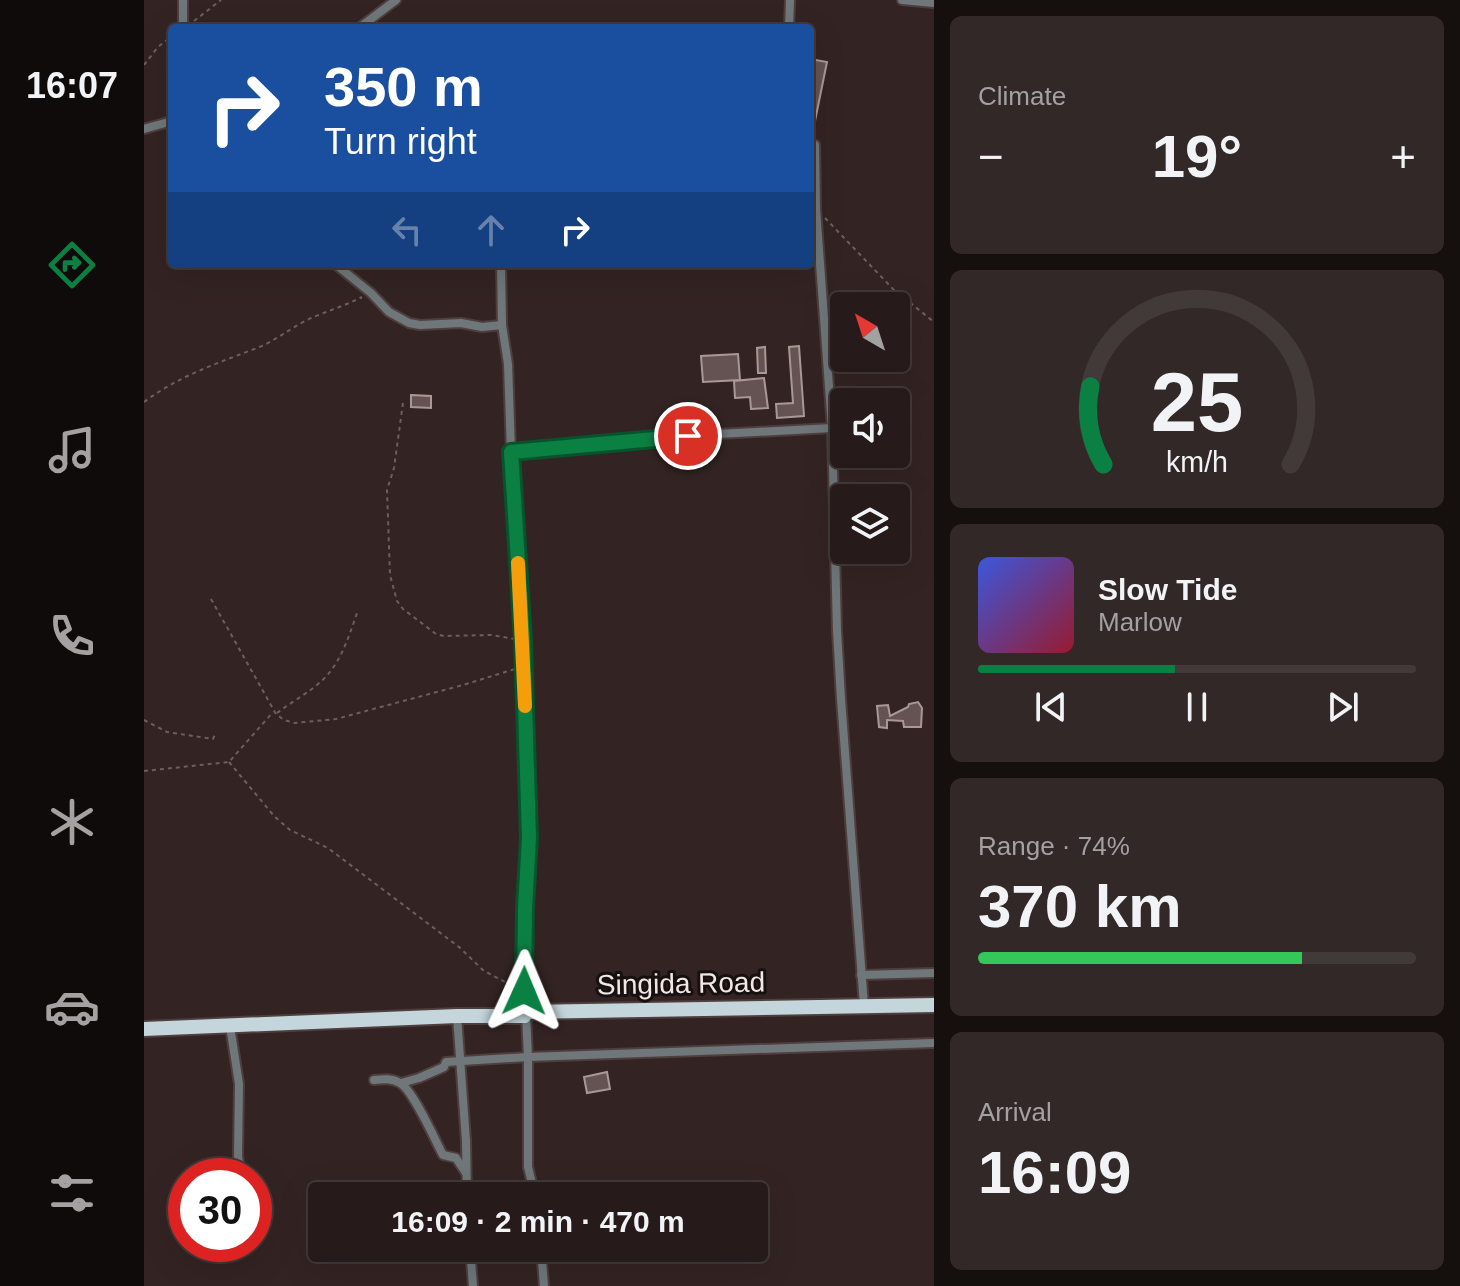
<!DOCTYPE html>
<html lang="en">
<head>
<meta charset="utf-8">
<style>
  body { margin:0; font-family:Arial,sans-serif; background:#322827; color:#f1f3f6; height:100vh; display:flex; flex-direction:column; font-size:30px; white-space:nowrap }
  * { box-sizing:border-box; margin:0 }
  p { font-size:26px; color:#a4a1a2 }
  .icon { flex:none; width:44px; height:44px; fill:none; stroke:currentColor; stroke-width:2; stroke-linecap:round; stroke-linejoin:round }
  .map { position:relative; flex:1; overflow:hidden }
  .sheet { display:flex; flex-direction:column; gap:16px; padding:16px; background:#150f0e; width:526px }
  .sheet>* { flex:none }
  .guide { position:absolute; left:24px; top:24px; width:646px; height:244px; border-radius:8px; box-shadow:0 8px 32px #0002,0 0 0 2px #423939; background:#1a4fa0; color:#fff; overflow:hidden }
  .needle { width:52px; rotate:321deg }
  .buttons { position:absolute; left:686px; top:292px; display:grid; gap:16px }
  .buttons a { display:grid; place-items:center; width:80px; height:80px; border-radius:8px; background:#261b1a; box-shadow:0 8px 32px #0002,0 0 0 2px #423939; font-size:40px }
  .speed { position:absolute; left:24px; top:1158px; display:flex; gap:16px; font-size:40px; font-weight:700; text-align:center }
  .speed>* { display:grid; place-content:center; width:104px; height:104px; border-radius:50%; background:#261b1a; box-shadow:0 8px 32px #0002,0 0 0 2px #423939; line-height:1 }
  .speed .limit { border:12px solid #d22; background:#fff; color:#111 }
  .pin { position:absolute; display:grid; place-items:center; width:68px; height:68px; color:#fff; margin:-34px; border:4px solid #fff; border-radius:50%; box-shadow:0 2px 8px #0007 }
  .me { position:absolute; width:88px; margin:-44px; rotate:1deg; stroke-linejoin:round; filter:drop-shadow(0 0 6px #0008) }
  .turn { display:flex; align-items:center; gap:28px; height:168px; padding:0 24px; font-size:36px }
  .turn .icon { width:104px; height:104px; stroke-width:2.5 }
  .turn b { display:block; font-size:56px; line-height:68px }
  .lanes { display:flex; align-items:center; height:76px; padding:0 24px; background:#0003; justify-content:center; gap:40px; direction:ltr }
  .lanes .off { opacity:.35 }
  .big { font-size:60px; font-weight:600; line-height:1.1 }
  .sheet .tile { flex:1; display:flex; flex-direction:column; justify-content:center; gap:12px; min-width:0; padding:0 28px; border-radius:12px; background:#322827 }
  .sheet .dial { align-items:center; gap:0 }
  .dial svg { height:208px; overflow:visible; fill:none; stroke:#423939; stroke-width:7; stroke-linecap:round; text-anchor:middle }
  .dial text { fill:#f1f3f6; stroke:none }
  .song { display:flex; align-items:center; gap:24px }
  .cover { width:96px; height:96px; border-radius:12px; background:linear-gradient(135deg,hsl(230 70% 55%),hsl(350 70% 35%)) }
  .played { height:8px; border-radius:4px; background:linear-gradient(90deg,#0b8043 45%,#423939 45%) }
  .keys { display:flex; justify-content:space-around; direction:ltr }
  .heat { display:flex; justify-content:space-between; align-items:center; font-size:44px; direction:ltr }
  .charge { height:12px; border-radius:6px; background:linear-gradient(90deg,#34c759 74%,#423939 0) }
  .trip { position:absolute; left:164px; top:1182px; width:460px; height:80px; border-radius:8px; background:#261b1a; box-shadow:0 8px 32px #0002,0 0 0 2px #423939; font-weight:600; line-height:80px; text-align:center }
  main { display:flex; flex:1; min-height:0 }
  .dock { display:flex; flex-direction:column; width:144px; justify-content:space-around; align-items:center; background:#0f0b0a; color:#a4a1a2 }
  .dock .icon { width:56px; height:56px }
  .dock .selected { color:#0b8043 }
  .dock b { font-size:36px; color:#f1f3f6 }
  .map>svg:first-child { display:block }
  .building { fill:#645352; stroke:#aa9896; stroke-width:2 }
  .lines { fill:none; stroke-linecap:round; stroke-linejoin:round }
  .minor-casing { stroke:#4e3f3e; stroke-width:12 }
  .trunk-casing { stroke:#4e3f3e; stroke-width:18 }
  .path { stroke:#6d5f5e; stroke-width:2; stroke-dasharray:4 4; stroke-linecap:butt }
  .minor { stroke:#6f777a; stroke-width:8 }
  .trunk { stroke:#c4d6dc; stroke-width:14 }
  .route-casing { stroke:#07532c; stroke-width:20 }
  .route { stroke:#0b8043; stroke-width:14 }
  .slow { stroke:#f59e0b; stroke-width:14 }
  .labels { text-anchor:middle; stroke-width:6; stroke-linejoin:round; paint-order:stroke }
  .street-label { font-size:28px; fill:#f1e7e6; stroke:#16100f }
</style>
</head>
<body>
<main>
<nav class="dock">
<b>16:07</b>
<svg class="icon selected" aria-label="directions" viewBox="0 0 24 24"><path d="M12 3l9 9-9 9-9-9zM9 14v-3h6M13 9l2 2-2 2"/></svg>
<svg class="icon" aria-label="music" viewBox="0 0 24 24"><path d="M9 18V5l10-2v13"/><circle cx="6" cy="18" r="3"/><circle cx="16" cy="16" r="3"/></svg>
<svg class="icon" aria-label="phone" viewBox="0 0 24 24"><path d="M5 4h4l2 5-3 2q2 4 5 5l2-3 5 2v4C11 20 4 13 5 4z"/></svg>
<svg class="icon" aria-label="climate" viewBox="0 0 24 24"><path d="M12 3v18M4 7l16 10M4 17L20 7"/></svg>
<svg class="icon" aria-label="car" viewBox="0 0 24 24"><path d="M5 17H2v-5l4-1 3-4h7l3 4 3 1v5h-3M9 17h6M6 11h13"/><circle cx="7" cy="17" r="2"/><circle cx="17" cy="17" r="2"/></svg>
<svg class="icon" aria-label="filters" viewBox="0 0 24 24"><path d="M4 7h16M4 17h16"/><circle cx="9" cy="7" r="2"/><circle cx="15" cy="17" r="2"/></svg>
</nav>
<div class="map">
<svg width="790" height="1286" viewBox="0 0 790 1286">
  <rect width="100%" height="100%" fill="#332423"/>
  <g class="building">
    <path d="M666 59 683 62 670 126H666Z"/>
    <path d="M655 346 660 416 633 418 632 404 649 403 645 347Z"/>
    <path d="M621 347 622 373H614L613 348Z"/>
    <path d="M594 354 596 380 559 382 557 356Z"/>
    <path d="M620 378 624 408 607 409 606 397 591 398 590 381Z"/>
    <path d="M267 395 287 396V408L267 407Z"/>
    <path d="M774 702 778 708 777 727H760L759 721 743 720V728L735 727 733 706 744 705 746 716 764 707 765 704Z"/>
    <path d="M463 1072 466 1089 443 1093 440 1077Z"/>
  </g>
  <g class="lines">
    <defs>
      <g id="minor">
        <path d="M758 0 790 3"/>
        <path d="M39 28V0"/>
        <path d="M215 28 252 0"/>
        <path d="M645 28 646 0"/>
        <path d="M0 129 28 121"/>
        <path d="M666 144 671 145 672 209 688 428 693 631 697 699 720 1006"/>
        <path d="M191 264 227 293 245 312 265 323 276 325 317 323 338 327 358 325 364 364 367 452 381 687 385 838 381 908 380 1013"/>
        <path d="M357 264 358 325"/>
        <path d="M367 452 574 434 688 428"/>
        <path d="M717 975 790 973"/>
        <path d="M382 1014 384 1057V1167L391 1196"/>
        <path d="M313 1016 322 1141 323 1196"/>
        <path d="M86 1026 95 1084 94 1156 97 1176"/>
        <path d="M230 1080C239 1079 248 1078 256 1083 269 1090 291 1140 299 1155L312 1158 322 1173"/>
        <path d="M257 1083 275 1078 300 1067 302 1062 384 1057 790 1043"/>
        <path d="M326 1248 329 1286"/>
        <path d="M397 1248 400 1286"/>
      </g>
      <path id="trunk" d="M0 1029 313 1016H380L382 1012 790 1005"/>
    </defs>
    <use href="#minor" class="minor-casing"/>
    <use href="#trunk" class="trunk-casing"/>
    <g class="path">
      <path d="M50 21 77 0"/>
      <path d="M0 65 14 47 28 36"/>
      <path d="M681 218 749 289 790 322"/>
      <path d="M0 402C36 375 77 362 118 346 133 339 146 329 161 321 179 312 199 307 218 297"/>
      <path d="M259 403 250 468 243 490 246 575 253 601 259 609 292 634 300 636 348 635 370 639"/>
      <path d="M67 599 132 714 140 720 151 723 192 719 319 685 371 669"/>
      <path d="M133 713C146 703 161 695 174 684 196 666 204 639 213 613"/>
      <path d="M0 720 23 732 69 739 72 732"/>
      <path d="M85 762 130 816 146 830 184 848 315 947 340 971 371 987"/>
      <path d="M0 771 85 762 129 712"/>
    </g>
    <use href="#minor" class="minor"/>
    <use href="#trunk" class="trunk"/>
  </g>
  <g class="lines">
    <defs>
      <path id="route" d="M380 991 381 908 385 838 379 640 367 452 544 436"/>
    </defs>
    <use href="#route" class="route-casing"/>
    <use href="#route" class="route"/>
    <path class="slow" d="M374 563 381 706"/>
  </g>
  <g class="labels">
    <g class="street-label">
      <text transform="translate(537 983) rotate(-1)" y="10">Singida Road</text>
    </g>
  </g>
</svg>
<div class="buttons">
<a><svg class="needle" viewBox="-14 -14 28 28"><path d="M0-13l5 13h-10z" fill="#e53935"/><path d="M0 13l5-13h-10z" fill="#a4a1a2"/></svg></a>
<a><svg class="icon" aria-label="sound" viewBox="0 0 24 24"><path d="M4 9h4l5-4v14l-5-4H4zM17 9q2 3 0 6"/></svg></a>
<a><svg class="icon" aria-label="layers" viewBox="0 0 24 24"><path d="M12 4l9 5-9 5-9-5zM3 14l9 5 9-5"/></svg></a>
</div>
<div class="speed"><div class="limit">30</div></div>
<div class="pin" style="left:544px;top:436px;background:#d93025"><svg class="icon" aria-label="arrive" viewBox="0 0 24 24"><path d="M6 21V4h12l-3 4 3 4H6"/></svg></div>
<svg class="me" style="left:380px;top:991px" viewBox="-20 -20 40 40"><path d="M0-17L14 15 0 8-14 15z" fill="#0b8043" stroke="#fff" stroke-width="4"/></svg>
<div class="trip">16:09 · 2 min · 470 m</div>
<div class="guide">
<div class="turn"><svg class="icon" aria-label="right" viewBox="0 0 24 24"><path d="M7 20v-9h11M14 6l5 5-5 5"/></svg><div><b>350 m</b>Turn right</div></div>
<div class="lanes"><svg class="icon off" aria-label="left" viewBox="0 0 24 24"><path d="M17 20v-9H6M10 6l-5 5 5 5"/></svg><svg class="icon off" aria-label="ahead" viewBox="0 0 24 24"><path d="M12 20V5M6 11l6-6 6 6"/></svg><svg class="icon" aria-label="right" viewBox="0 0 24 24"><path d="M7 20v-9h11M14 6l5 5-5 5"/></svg></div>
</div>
</div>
<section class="sheet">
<div class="tile"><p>Climate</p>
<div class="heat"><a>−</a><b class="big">19°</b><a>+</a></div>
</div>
<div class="tile dial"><svg viewBox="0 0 100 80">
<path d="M14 69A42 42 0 1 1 86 69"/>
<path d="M14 69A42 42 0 0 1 9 39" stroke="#0b8043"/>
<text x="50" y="56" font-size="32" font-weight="700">25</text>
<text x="50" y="72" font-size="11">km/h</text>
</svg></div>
<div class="tile">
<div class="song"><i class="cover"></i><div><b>Slow Tide</b><p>Marlow</p></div></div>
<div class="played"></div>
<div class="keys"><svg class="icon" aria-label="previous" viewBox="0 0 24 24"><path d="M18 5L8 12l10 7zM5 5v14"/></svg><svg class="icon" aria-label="pause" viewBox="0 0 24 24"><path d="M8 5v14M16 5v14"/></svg><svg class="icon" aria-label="next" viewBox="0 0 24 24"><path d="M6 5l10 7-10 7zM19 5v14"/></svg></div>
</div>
<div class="tile"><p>Range · 74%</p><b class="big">370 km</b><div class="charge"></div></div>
<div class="tile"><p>Arrival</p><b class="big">16:09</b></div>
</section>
</main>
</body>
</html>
